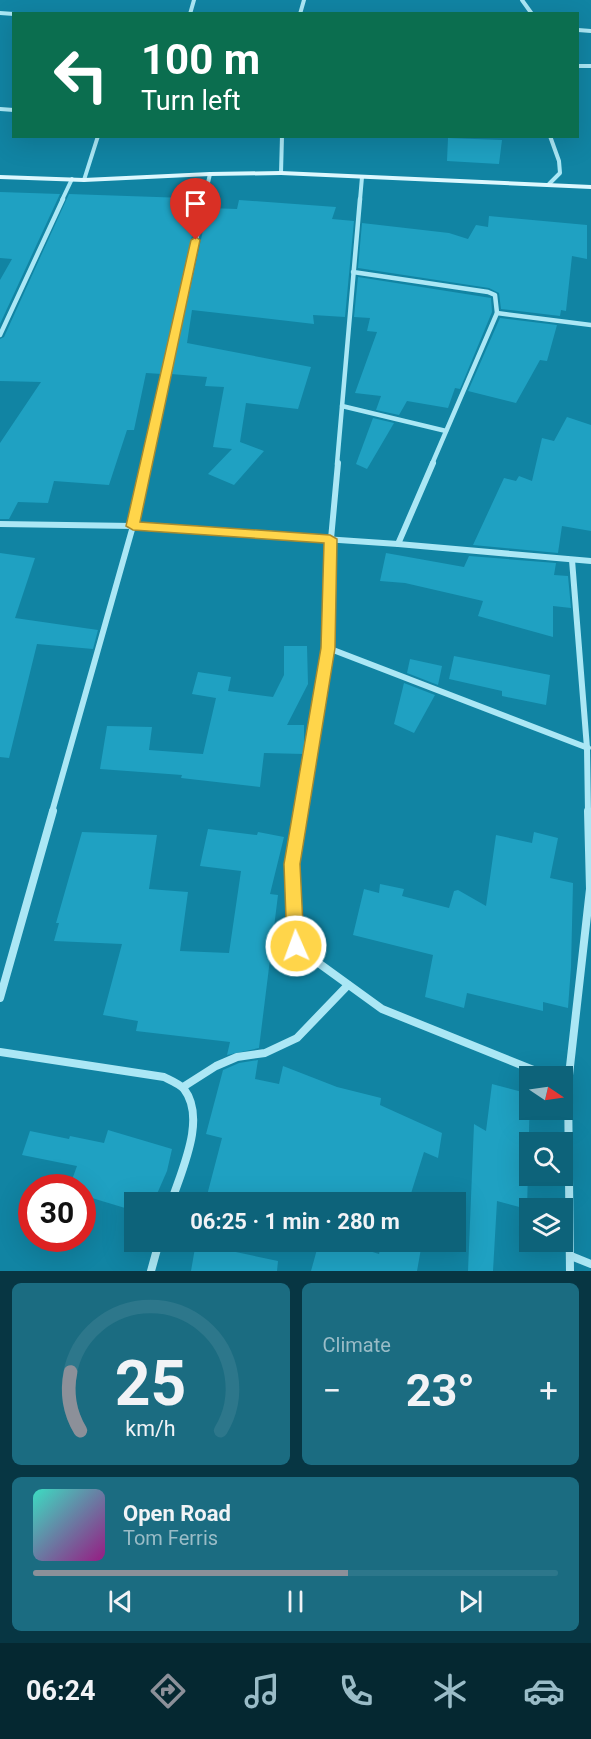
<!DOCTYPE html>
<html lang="en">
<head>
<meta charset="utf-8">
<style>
  body { margin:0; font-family:Roboto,sans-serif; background:#1b6c81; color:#f1f3f6; height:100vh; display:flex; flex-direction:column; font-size:22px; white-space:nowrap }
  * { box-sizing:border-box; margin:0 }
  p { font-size:20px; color:#9abcc7 }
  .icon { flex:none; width:33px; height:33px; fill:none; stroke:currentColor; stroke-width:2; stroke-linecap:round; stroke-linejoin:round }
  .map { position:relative; height:1271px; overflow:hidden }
  .details { display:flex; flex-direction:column; gap:12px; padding:12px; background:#073643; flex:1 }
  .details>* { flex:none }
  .banner { position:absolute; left:12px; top:12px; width:567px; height:126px; border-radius:0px; box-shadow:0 6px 24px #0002; background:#0b6e4f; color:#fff; overflow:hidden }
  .needle { width:39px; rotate:103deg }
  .buttons { position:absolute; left:519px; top:1066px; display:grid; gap:12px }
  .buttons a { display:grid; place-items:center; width:54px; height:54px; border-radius:0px; background:#0d637a; box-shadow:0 6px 24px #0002; font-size:30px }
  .speed { position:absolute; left:18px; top:1174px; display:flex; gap:12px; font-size:30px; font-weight:700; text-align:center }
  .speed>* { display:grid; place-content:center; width:78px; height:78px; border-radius:50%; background:#0d637a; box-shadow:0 6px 24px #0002; line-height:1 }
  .speed .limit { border:9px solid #d22; background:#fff; color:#111 }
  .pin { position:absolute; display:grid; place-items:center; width:51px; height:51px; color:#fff; margin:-62px -26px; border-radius:50% 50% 50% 0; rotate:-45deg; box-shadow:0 0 6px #0007 }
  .pin .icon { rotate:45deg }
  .me { position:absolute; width:66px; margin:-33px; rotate:358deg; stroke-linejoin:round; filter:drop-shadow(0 0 4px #0008) }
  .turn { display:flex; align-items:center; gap:21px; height:126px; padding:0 30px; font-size:27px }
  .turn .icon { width:78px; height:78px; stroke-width:2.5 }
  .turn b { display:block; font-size:42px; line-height:51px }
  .big { font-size:45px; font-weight:700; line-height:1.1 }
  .details .tile { flex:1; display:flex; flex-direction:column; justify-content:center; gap:9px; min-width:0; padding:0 21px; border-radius:9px; background:#1b6c81 }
  .details .dial { align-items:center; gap:0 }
  .dial svg { height:156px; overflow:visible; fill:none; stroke:#2d778b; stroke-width:7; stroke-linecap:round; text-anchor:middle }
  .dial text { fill:#f1f3f6; stroke:none }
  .song { display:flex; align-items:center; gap:18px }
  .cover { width:72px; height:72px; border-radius:9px; background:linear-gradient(135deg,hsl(170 70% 55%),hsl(310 70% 35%)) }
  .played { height:6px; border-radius:3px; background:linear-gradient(90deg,#8c9099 60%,#2d778b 60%) }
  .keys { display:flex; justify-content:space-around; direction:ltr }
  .heat { display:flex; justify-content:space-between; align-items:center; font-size:33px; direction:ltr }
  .details .tiles { flex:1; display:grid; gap:12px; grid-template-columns:1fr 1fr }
  .tile:last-child { grid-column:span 2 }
  .trip { position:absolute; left:124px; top:1192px; width:342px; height:60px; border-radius:0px; background:#0d637a; box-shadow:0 6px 24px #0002; font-weight:700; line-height:60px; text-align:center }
  .dock { display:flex; height:96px; justify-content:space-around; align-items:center; background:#052831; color:#9abcc7 }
  .dock .icon { width:42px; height:42px }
  .dock .on { color:#8c9099 }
  .dock b { font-size:27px; color:#f1f3f6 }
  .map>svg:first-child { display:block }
  .building { fill:#1fa1c2 }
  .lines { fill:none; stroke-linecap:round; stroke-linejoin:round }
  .street-far3 { stroke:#abe7f5; stroke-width:4 }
  .street-far2 { stroke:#abe7f5; stroke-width:4.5 }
  .street-far1 { stroke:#abe7f5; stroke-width:6 }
  .street { stroke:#abe7f5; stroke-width:8 }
  .secondary { fill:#dcf7fe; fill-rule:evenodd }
  .route { fill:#ffd54a; stroke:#a68a30; stroke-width:1.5 }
</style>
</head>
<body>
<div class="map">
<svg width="591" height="1271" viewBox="0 0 591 1271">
  <rect width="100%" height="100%" fill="#1184a3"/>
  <g class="building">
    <path d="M448 138 502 140 499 164 447 161Z"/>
    <path d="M0 192 60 194 0 324V280L12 259 0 258Z"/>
    <path d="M69 194 186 198 184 207 198 208 162 374 146 373 134 430H127L109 485 54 481 48 503 18 502 9 519H0V443L41 382 0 381V339L4 337Z"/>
    <path d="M239 200 336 207 332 219 354 221 345 317 313 315 314 324 192 310 187 343 311 367 298 409 246 403 240 442 264 451 234 485 208 474 232 449 213 447 224 387 205 386 207 377 171 374 208 208 237 209Z"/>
    <path d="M489 216 587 225V259L572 256 566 311 561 310 560 316 501 309 499 293 489 288 358 268 362 223 449 233 468 239 476 225 488 227Z"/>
    <path d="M358 277 491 298 492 312 460 389 455 388 448 408 407 401 399 415 376 410 381 396 355 393 377 332 367 331 370 318 354 317Z"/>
    <path d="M500 318 557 325 547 361 540 360 516 403 468 391Z"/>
    <path d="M567 417 591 425V531L562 526 558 553 473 545 504 478 516 481 519 476 532 481 542 438 554 441Z"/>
    <path d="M373 418 394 423 367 469 356 464Z"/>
    <path d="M0 553 35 558 15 618 98 630 93 649 37 644 9 758 0 757Z"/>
    <path d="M386 553 464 567 469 556 556 563 554 575 568 576 571 608 553 606V637L478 616 483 601 405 583 380 581Z"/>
    <path d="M284 646H307L308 684 287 725H304V754L264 753 260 787 181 778 182 775 100 769 107 726 152 727 149 750 203 754 216 698 192 694 198 672 231 677 228 691 273 697 284 675Z"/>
    <path d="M454 656 550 675 546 705 502 696V691L449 679Z"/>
    <path d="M410 659 442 666 438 685 407 673Z"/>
    <path d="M404 683 435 695 414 733 394 724Z"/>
    <path d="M208 829 257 835 258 832 284 837 270 894 278 895 259 1048 227 1055 230 1042 136 1031 138 1021 103 1015 122 944 54 941 59 923H56L82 832 157 835 149 889 188 892 180 951 229 953 241 871 200 866Z"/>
    <path d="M534 832 558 838 550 878 573 883 571 967 568 1008 543 1002V1011L467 993 464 1008 425 997 433 955 353 935 364 889 379 893 380 884 404 889 402 896 449 908 454 891 458 890 486 906 496 835 532 843Z"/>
    <path d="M258 1060 255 1079 279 1084 283 1066 337 1087 381 1098 380 1105 442 1133 438 1158 424 1152 408 1203H205L222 1138 206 1134 223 1070 239 1063Z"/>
    <path d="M492 1084 530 1094 527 1209 497 1201 493 1271H468L474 1124 486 1131Z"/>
    <path d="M108 1130 172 1149 167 1171 153 1203H126L125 1208 82 1195V1188H69L77 1166 22 1155 30 1131 69 1139 70 1136 104 1143Z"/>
    <path d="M196 1242H233L231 1251 278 1261 277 1271H191Z"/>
    <path d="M319 1242H340L379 1254 382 1242 422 1243 417 1271H311Z"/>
  </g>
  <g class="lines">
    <g class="street-far3">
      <path d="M522 0 532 14"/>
      <path d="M0 13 14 14"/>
      <path d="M190 14 194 0"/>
      <path d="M300 14 304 0"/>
      <path d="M578 30 591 31"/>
      <path d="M578 66H591"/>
      <path d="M0 109 14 110"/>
      <path d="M281 173 282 136"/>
      <path d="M84 180 98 136"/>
      <path d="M549 184 560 173 559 161 550 136"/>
      <path d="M62 200 72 179"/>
      <path d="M204 200 210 174"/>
      <path d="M360 200 362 177"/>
    </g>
    <g class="street-far2">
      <path d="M353 272 488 292 495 295 497 313 432 464"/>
      <path d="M497 313 591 325"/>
      <path d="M0 335 63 199"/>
      <path d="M342 406 446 431"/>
      <path d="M147 464 205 199"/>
      <path d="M337 464 360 199"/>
    </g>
    <g class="street-far1">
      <path d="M0 524 133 526 398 544 591 561"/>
      <path d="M398 544 433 463"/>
      <path d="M572 560 587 748 588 812"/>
      <path d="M328 648 588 748"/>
      <path d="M52 812 133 526 147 463"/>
      <path d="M301 812 328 648 331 539 338 463"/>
    </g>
    <g class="street">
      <path d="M301 811 292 864 295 946 382 1009 551 1077"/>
      <path d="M0 998 53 811"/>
      <path d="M0 1052 164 1077C170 1080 180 1084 184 1089 207 1119 181 1171 171 1203"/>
      <path d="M183 1087 216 1066 237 1057 265 1053 297 1038 348 985"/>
      <path d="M571 1256 591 1264"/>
      <path d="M151 1271 159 1242"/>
      <path d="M570 1271 568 1084 590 889 588 811"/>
    </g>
    <path class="secondary" d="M281 171 591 185V189L281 175 210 176 84 182 0 179V175L84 178 210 172Z"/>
  </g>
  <path class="route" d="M196 237 200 240 140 522 330 535 337 539 335 648 300 864 304 946 302 952 296 955 289 952 287 946 284 864 321 648 324 543 133 530 126 526 191 240Z"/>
</svg>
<div class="buttons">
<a><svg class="needle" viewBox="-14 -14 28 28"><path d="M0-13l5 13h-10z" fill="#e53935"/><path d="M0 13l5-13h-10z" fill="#9abcc7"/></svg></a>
<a><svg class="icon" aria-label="search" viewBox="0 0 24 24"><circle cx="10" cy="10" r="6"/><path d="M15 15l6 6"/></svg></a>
<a><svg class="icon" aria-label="layers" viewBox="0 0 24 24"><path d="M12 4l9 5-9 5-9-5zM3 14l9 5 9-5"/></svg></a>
</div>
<div class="speed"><div class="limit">30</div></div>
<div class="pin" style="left:196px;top:240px;background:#d93025"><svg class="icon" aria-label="arrive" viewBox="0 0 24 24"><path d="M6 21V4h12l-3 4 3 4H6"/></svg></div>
<svg class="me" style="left:296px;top:946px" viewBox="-20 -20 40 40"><circle r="17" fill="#ffd54a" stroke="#fff" stroke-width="3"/><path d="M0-11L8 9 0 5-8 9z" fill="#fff"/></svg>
<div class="trip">06:25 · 1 min · 280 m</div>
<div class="banner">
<div class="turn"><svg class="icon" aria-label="left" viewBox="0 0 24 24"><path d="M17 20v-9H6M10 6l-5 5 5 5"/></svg><div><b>100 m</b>Turn left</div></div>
</div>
</div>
<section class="details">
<div class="tiles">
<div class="tile dial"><svg viewBox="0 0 100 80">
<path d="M14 69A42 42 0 1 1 86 69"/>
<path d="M14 69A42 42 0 0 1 9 39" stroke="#8c9099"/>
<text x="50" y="56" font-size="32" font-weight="700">25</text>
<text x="50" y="72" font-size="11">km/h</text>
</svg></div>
<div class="tile"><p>Climate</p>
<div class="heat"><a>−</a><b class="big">23°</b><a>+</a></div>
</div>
<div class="tile">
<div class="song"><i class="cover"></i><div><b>Open Road</b><p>Tom Ferris</p></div></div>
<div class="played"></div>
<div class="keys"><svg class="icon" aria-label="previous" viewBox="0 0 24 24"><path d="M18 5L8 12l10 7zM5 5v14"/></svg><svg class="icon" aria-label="pause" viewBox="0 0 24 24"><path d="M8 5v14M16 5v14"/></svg><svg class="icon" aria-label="next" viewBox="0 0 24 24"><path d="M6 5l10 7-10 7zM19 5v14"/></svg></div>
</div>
</div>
</section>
<nav class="dock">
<b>06:24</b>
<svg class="icon on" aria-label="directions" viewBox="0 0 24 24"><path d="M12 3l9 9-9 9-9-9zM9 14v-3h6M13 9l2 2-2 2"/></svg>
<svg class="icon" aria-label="music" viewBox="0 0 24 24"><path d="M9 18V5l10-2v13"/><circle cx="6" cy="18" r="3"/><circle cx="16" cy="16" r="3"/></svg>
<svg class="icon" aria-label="phone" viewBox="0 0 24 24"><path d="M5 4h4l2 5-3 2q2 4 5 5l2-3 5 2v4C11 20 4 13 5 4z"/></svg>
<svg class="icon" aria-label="climate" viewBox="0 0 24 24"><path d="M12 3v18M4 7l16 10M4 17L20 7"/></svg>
<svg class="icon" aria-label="car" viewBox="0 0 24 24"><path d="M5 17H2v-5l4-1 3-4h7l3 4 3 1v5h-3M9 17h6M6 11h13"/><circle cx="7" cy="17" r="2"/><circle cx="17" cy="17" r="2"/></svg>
</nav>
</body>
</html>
